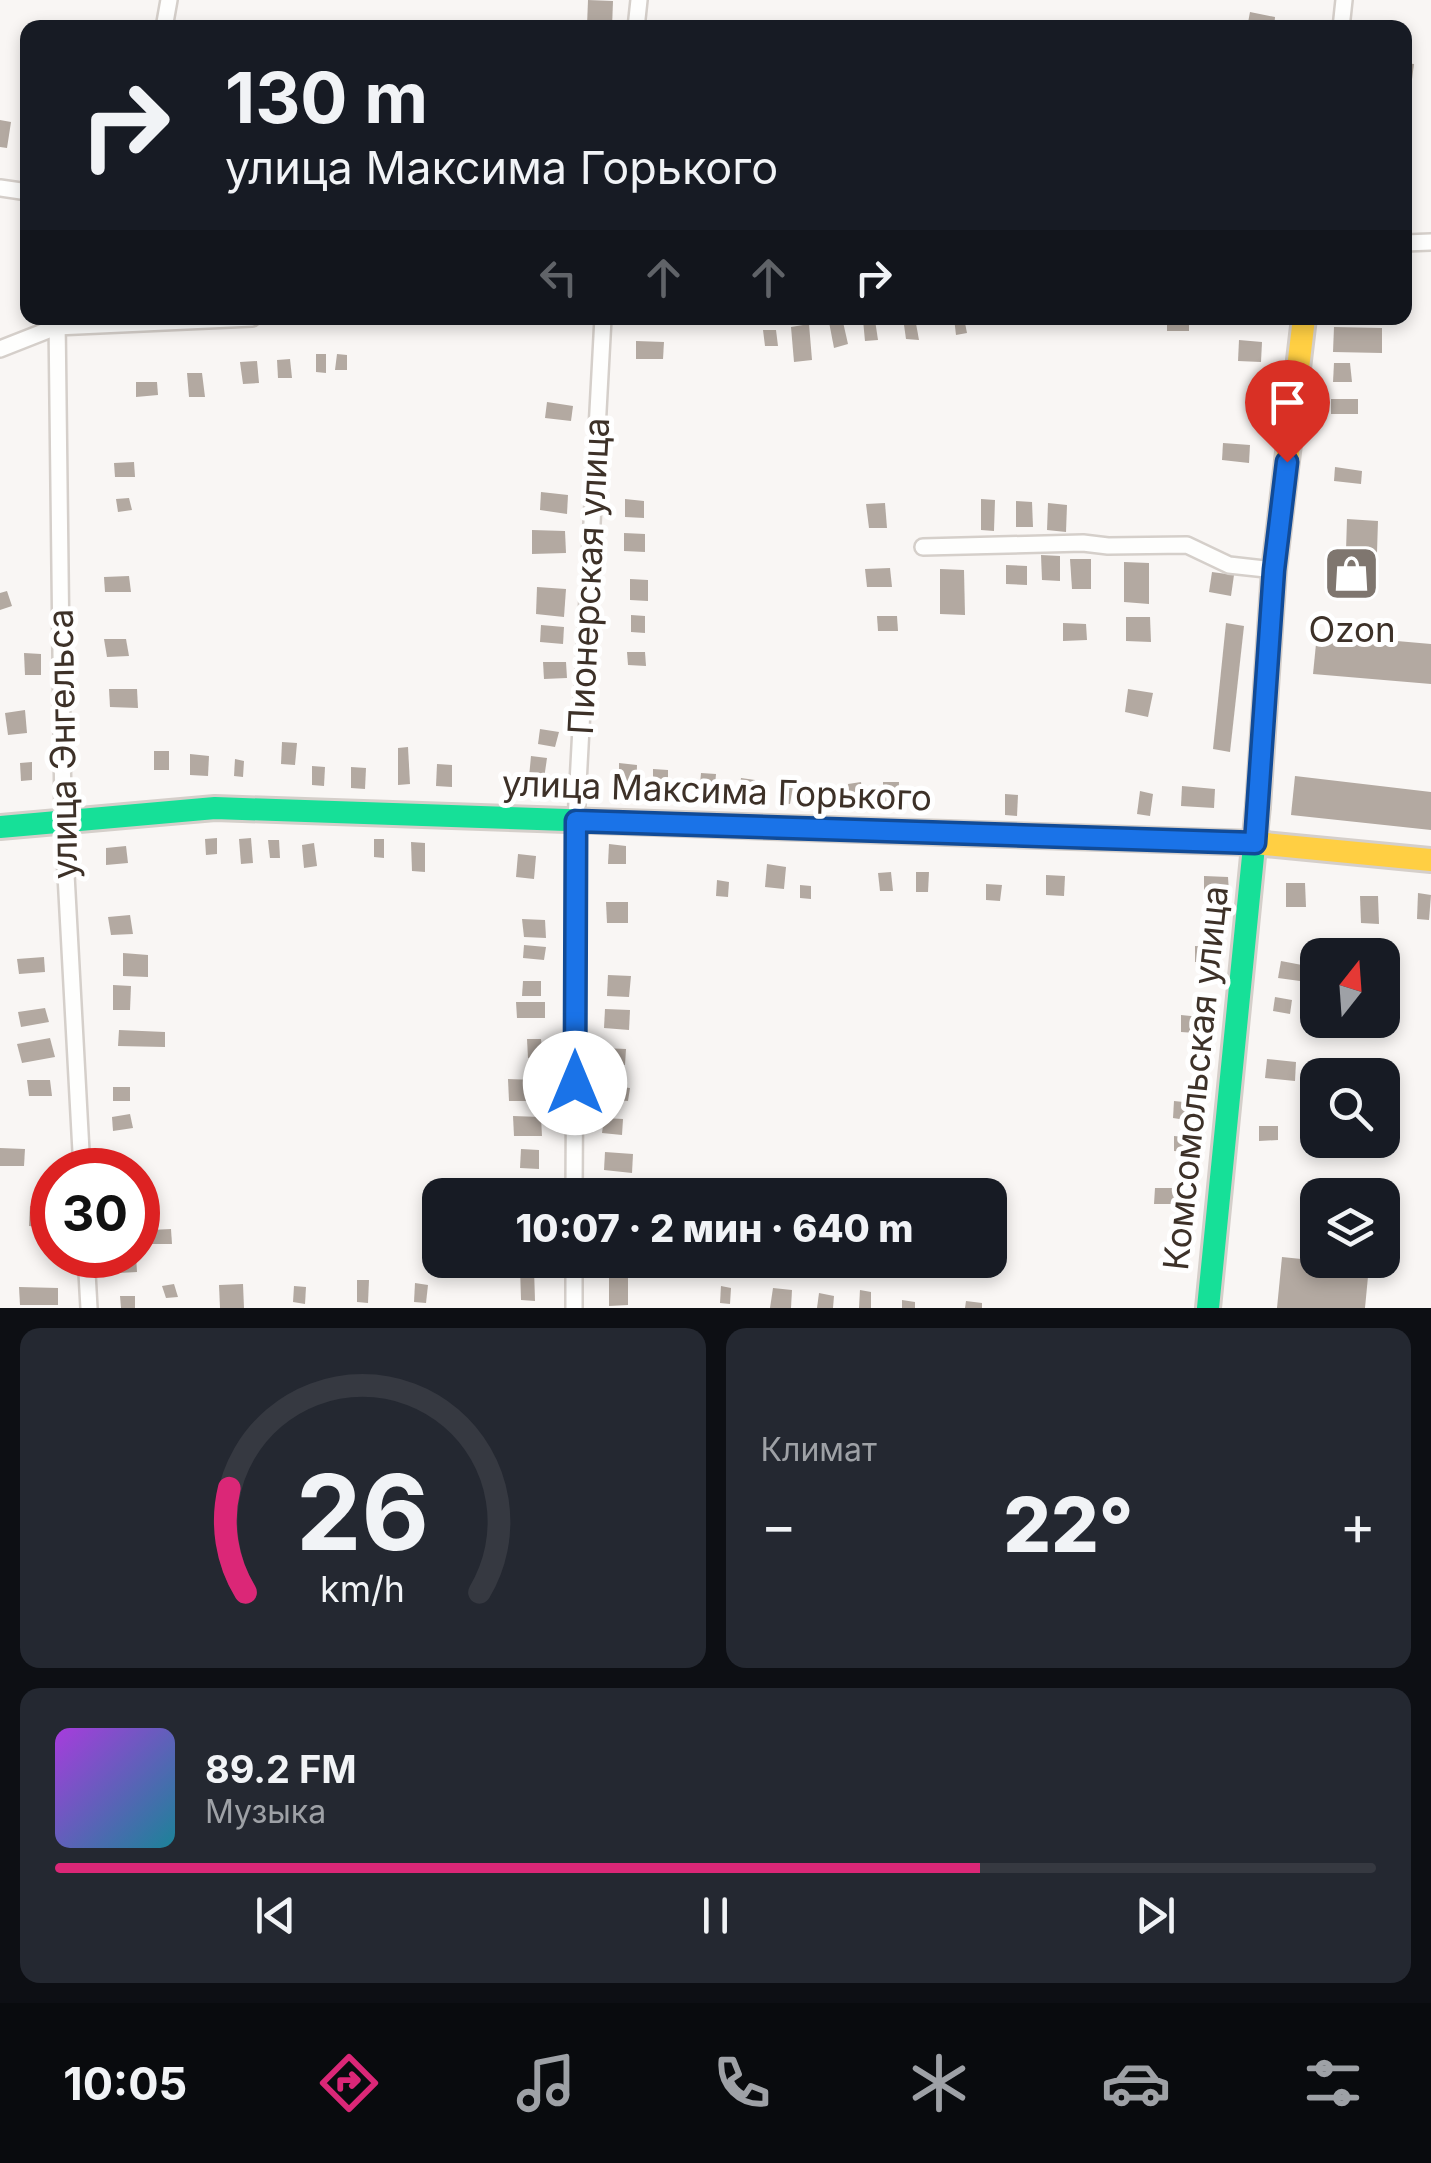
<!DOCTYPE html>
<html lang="ru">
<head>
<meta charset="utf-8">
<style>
  body { margin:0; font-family:Inter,sans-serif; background:#242831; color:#f1f3f6; height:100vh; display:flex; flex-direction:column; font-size:38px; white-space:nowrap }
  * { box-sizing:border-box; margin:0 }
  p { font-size:32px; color:#9ea1a6 }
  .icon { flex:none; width:55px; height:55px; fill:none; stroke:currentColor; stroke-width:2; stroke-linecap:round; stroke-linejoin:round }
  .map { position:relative; height:1308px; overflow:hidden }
  .sheet { display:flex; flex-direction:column; gap:20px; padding:20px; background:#0d0f14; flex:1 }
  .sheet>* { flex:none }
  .hud { position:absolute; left:20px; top:20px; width:1392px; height:305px; border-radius:20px; box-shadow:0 5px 15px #0003; background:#171b24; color:#f1f3f6; overflow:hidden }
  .needle { width:65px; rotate:17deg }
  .fabs { position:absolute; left:1300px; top:938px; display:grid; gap:20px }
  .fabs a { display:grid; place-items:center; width:100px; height:100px; border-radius:20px; background:#171b24; box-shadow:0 5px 15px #0003; font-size:50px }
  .speed { position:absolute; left:30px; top:1148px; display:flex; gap:20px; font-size:50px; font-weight:700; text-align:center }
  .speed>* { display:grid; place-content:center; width:130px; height:130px; border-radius:50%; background:#171b24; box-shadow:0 5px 15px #0003; line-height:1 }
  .speed .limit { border:15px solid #d22; background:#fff; color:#111 }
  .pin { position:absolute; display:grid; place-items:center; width:85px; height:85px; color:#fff; margin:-102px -42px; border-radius:50% 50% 50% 0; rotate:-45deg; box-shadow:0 0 10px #0007 }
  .pin .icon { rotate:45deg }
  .me { position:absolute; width:110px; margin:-55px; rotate:0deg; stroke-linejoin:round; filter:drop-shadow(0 0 8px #0008) }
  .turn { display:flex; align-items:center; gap:35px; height:210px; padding:0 40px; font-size:45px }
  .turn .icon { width:130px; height:130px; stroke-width:2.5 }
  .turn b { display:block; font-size:70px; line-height:85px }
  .lanes { display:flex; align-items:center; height:95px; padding:0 40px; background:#0003; justify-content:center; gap:50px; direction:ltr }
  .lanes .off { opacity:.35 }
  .big { font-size:75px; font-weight:800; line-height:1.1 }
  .sheet .widget { flex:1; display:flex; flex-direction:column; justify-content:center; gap:15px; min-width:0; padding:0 35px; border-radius:20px; background:#242831 }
  .sheet .dial { align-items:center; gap:0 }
  .dial svg { height:260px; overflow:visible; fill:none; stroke:#363941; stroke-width:7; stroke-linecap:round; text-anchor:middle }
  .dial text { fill:#f1f3f6; stroke:none }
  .song { display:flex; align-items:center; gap:30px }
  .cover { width:120px; height:120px; border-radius:15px; background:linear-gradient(135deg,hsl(280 70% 55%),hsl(190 70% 35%)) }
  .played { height:10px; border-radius:5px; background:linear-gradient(90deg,#db2777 70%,#363941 70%) }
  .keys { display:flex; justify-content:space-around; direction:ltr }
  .heat { display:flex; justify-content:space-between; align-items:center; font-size:55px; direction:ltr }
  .sheet .tiles { flex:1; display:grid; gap:20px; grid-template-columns:1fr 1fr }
  .widget:last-child { grid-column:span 2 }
  .trip { position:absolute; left:422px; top:1178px; width:585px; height:100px; border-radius:20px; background:#171b24; box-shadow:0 5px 15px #0003; font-weight:800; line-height:100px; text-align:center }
  .dock { display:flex; height:160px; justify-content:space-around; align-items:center; background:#090b0e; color:#9ea1a6 }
  .dock .icon { width:70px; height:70px }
  .dock .active { color:#db2777 }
  .dock b { font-size:45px; color:#f1f3f6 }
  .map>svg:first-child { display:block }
  .building { fill:#b3a9a1 }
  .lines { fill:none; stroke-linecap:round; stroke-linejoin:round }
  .street-casing { stroke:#d5cfca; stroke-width:20 }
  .fast-casing { stroke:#d5cfca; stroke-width:28 }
  .slow-casing { stroke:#d5cfca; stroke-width:28 }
  .street { stroke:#fefefd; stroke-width:15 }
  .fast { stroke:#16e098; stroke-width:22 }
  .slow { stroke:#ffcf43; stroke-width:22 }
  .route-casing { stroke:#114b97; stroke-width:25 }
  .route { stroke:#1a73e8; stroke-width:18 }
  .labels { text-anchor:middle; stroke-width:10; stroke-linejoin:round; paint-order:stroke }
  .street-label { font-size:35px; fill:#3d3128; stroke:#fff }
  .poi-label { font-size:35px; fill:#3d3128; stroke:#fff }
</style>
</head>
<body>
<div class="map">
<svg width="1431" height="1308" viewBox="0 0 1431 1308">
  <rect width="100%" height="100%" fill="#f9f6f4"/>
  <g class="building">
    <path d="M588 0 613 1 612 28 587 26Z"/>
    <path d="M1250 12 1275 17 1274 28H1247Z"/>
    <path d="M211 21 230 22V28H211Z"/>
    <path d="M1405 63 1414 64 1409 102 1405 101Z"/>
    <path d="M0 120 11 122 7 148 0 147Z"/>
    <path d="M903 318H915L919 340 906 339Z"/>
    <path d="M954 318H964L967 333 956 335Z"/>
    <rect x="1167" y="318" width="22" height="13"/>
    <path d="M863 320H875L878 340 865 341Z"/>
    <path d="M829 322H843L848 344 834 348Z"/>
    <path d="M809 324 812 360 794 362 791 327Z"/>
    <path d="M1334 327 1382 328V353L1333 352Z"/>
    <path d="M763 330H776L778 346H765Z"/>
    <path d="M1239 340 1262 342 1261 362 1238 361Z"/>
    <path d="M636 341 664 342 663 359H636Z"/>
    <path d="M316 354H326V373L316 372Z"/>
    <path d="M337 354 347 355V370H335Z"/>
    <path d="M290 359 292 378H278L277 360Z"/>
    <path d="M257 361 259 383 243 384 240 362Z"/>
    <path d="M1334 363H1350L1352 382H1333Z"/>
    <path d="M187 373H202L205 397H189Z"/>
    <path d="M136 382H157L158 395 136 397Z"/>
    <rect x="1331" y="399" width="27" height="15"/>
    <path d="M547 402 573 406 571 421 545 418Z"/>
    <path d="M1223 443 1250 445 1249 463 1222 460Z"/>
    <path d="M134 462 135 477H115L114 463Z"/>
    <path d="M1335 467 1362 471 1361 484 1334 481Z"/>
    <path d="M541 492 568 495 567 514 540 510Z"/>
    <path d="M129 498 132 510 118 512 116 499Z"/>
    <path d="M625 499 644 501V518L625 517Z"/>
    <path d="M981 499 995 500 994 531 981 530Z"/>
    <path d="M1016 501 1032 502 1033 527H1016Z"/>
    <path d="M885 503 887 528H869L866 504Z"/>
    <path d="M1048 503 1067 505 1066 532 1047 530Z"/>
    <path d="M1347 519 1378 521 1376 583 1345 582Z"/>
    <path d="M532 530 565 531 566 553 532 554Z"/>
    <path d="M624 533 645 534V552L624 551Z"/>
    <path d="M1041 555 1060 556V581L1042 580Z"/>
    <path d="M1070 559H1091V589H1072Z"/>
    <path d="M1124 562 1149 563V604L1124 602Z"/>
    <path d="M1006 565 1027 566V585L1006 584Z"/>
    <path d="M890 568 892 587H867L865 569Z"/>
    <path d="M940 569 964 570 965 615 940 614Z"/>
    <path d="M1212 572 1234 575 1231 596 1209 592Z"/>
    <path d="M129 576 131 592H105L104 577Z"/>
    <path d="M630 579 648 580V601L630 600Z"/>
    <path d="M537 587 566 589 564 617 536 614Z"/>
    <path d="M7 591 12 606 0 610V593Z"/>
    <path d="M631 615 645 616V633L631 632Z"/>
    <path d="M877 616H897L898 631H878Z"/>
    <path d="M1126 617H1150L1151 642 1126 641Z"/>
    <path d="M1063 623 1086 624 1087 640 1063 641Z"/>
    <path d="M1226 623 1244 626 1230 752 1213 749Z"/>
    <path d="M541 625 564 627 563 644 540 642Z"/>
    <path d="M1317 634 1431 644V684L1313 674Z"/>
    <path d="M104 639H126L129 656 107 657Z"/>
    <path d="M627 652H645L646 666 628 665Z"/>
    <path d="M24 653 41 654V675H25Z"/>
    <path d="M543 662H566L567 678 544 679Z"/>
    <path d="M109 689H137L138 708 110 707Z"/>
    <path d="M1128 689 1153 693 1148 717 1125 712Z"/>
    <path d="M25 710 27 733 8 735 5 713Z"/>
    <path d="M540 729 559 732 555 747 538 744Z"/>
    <path d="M282 742 297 743 295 765 281 764Z"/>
    <path d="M408 747 410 784 398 785V748Z"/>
    <rect x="154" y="751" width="15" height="19"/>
    <path d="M190 754 209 756 208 776 190 775Z"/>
    <path d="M531 756 547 758 544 779 529 777Z"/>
    <path d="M235 759 244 761 243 777 234 776Z"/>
    <path d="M32 762V780L21 781 20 763Z"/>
    <path d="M619 763 637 765 636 792 619 791Z"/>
    <path d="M437 764 452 765V787L436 786Z"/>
    <path d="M312 766 325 767 324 786 312 785Z"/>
    <path d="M351 767 366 768 365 789 351 788Z"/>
    <path d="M653 769 668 770V793L653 792Z"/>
    <path d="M701 773 716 774 714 796H699Z"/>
    <path d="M1295 776 1431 792V830L1291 815Z"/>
    <path d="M741 778 755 780 753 798 739 796Z"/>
    <path d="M861 782 863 803 851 805 848 784Z"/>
    <path d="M883 782H899L898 807H883Z"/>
    <path d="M782 785 793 786 790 804 779 803Z"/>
    <path d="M1182 786 1215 789 1214 808 1181 806Z"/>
    <path d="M1140 791 1153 794 1150 816 1137 814Z"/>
    <path d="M1005 794 1018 795 1017 816 1005 815Z"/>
    <path d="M217 838V854L206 855 205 839Z"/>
    <path d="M251 838 253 863 241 864 239 839Z"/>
    <path d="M374 839H384V858L374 857Z"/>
    <path d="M268 840H279L280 858H270Z"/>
    <path d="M411 842 425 843V872L412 871Z"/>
    <path d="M314 843 317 866 304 868 302 845Z"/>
    <path d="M609 844 626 846V864H608Z"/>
    <path d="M126 846 128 863 106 865V848Z"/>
    <path d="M518 854 536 856 534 879 516 877Z"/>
    <path d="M767 864 786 867 784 889 765 887Z"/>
    <path d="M891 872 893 891H880L878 873Z"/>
    <path d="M916 872H929L928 892H916Z"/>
    <path d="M1046 875 1065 876 1064 896 1046 895Z"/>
    <path d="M1204 876 1228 877 1229 893 1204 892Z"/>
    <path d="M717 880 729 882 728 897 716 896Z"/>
    <path d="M1286 883H1305L1306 907H1286Z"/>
    <path d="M986 884 1002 885 1000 901 986 900Z"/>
    <path d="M800 885 811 886V899L800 898Z"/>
    <path d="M1418 893 1431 895 1429 920 1417 919Z"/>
    <path d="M1360 896H1378L1379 924 1361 923Z"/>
    <path d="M606 902H628V923H607Z"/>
    <path d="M130 915 133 934 111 935 108 917Z"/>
    <path d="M522 919 545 920 546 938 524 937Z"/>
    <path d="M524 945 546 947 544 960 523 958Z"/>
    <path d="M1195 946 1212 947 1213 962H1195Z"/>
    <path d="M123 953 148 955V977L123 976Z"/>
    <path d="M44 957 45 972 19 974 17 959Z"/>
    <path d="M1281 961 1302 965 1300 981 1278 978Z"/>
    <path d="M608 975 631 976 629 997 607 996Z"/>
    <path d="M523 981H541V996H522Z"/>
    <path d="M113 985 131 986 130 1010H113Z"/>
    <path d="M1275 997 1292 1000 1290 1014 1273 1011Z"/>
    <path d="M516 1002H545V1018H517Z"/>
    <path d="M45 1008 49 1022 21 1027 18 1012Z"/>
    <path d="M605 1009 630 1010 629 1030 604 1028Z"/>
    <path d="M1181 1015 1210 1018V1034L1181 1032Z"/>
    <path d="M119 1030 165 1032V1047L118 1046Z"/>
    <path d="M50 1038 55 1057 22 1063 17 1044Z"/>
    <path d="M527 1039H541L543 1057 528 1058Z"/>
    <path d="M602 1048 626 1049 625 1065 603 1064Z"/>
    <path d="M1267 1059 1296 1062 1295 1081 1265 1078Z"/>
    <path d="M508 1079 536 1080 538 1101H509Z"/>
    <path d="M27 1080H50L52 1096H29Z"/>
    <path d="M611 1086 630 1088 628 1101 611 1100Z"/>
    <rect x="113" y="1087" width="17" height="14"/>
    <path d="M1174 1101 1193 1103 1192 1121 1173 1118Z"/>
    <path d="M130 1114 133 1128 113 1131 112 1117Z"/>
    <path d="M513 1116 541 1117 542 1136H514Z"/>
    <path d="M604 1118 623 1119 622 1135 602 1133Z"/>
    <path d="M1259 1126H1278V1140L1259 1141Z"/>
    <path d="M1174 1136 1195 1138V1152L1174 1151Z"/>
    <path d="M0 1148 25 1149 24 1166H0Z"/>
    <path d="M521 1149 539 1150V1169L520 1168Z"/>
    <path d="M605 1152 633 1154 632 1173 604 1170Z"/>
    <path d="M117 1163 137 1165V1170H117Z"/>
    <path d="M601 1184H631V1195H602Z"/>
    <path d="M497 1188 534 1189V1195H497Z"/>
    <path d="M1155 1188H1176L1177 1204H1154Z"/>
    <path d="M30 1206 52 1208V1228L29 1226Z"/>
    <path d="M171 1229 172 1244H150V1230Z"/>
    <path d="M118 1255H136L137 1272 119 1273Z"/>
    <path d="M1282 1257 1369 1266 1365 1308H1277Z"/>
    <path d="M520 1268H534L535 1301 521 1300Z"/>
    <path d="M609 1275 628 1276V1305L609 1306Z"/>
    <path d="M357 1280H369L368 1303 357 1302Z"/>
    <path d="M415 1283 428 1285 426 1303 414 1302Z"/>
    <path d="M174 1284 178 1297 166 1298 162 1286Z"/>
    <path d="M243 1284 244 1308H220L219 1285Z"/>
    <path d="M294 1286 306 1287 305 1304 293 1302Z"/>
    <path d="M721 1286 731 1288 730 1304 720 1303Z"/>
    <path d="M19 1287 58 1288V1305H20Z"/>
    <path d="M773 1288 792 1290 791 1308H770Z"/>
    <path d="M860 1290 871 1292V1308H859Z"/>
    <path d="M819 1293 834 1296 833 1308H817Z"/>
    <path d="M120 1296H135V1308H121Z"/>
    <path d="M902 1300 915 1302V1308H902Z"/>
    <path d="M966 1301 982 1303V1308H965Z"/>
  </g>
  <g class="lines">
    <defs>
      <g id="street">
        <path d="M164 28 169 0"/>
        <path d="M636 28 639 0"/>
        <path d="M1341 28 1344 0"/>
        <path d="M0 188 28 192"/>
        <path d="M1405 243 1431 242"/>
        <path d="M57 318 63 819 82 1170"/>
        <path d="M0 349 56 327 252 318"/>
        <path d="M923 547 1083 543 1108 546 1187 545 1229 565 1274 570"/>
        <path d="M574 1195 576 821 603 318"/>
        <path d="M86 1255 89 1308"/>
        <path d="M574 1308V1260"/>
      </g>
      <g id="fast">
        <path d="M0 827 215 808 948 833"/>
        <path d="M1208 1308 1258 806"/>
      </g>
      <g id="slow">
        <path d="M1258 806 1274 570 1304 318"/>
        <path d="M948 833 1255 843 1431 860"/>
      </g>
    </defs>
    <use href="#street" class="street-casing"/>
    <use href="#fast" class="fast-casing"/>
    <use href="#slow" class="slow-casing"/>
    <use href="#street" class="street"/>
    <use href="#fast" class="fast"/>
    <use href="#slow" class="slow"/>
  </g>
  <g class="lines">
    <defs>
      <path id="route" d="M575 1083 576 821 1255 843 1274 570 1287 462"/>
    </defs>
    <use href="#route" class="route-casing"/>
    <use href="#route" class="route"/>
  </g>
  <defs>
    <symbol id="shop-square" viewBox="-11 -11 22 22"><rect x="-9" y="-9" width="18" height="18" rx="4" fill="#7f766f" stroke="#fff"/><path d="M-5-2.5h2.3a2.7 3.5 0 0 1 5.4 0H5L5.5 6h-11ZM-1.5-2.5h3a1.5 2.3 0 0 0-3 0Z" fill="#fff"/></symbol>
  </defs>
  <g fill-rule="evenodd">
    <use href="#shop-square" x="1320" y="542" width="63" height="63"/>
  </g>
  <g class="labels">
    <g class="street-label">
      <text transform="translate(589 576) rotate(-87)" y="12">Пионерская улица</text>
      <text transform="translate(63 744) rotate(-91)" y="12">улица Энгельса</text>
      <text transform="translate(717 791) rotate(2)" y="12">улица Максима Горького</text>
      <text transform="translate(1196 1078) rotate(-84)" y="12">Комсомольская улица</text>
    </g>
    <g class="poi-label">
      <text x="1352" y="642">Ozon</text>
    </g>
  </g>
</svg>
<div class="fabs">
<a><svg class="needle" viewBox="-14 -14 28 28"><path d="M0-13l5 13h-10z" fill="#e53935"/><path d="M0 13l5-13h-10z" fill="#9ea1a6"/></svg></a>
<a><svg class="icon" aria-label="search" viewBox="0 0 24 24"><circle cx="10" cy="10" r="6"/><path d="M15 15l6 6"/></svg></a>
<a><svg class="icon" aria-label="layers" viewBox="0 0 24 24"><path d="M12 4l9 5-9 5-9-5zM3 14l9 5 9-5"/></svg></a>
</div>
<div class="speed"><div class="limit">30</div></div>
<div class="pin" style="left:1287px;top:462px;background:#d93025"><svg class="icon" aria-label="arrive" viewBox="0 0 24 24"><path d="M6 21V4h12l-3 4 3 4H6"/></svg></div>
<svg class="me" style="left:575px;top:1083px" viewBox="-20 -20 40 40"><circle r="19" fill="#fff"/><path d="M0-13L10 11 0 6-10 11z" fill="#1a73e8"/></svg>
<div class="trip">10:07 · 2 мин · 640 m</div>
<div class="hud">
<div class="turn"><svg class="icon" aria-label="right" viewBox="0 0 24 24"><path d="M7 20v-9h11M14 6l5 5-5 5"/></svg><div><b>130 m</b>улица Максима Горького</div></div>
<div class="lanes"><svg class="icon off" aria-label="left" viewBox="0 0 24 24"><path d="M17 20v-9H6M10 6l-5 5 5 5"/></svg><svg class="icon off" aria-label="ahead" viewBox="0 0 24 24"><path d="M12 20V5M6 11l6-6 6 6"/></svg><svg class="icon off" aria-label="ahead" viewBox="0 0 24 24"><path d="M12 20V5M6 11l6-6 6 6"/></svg><svg class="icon" aria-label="right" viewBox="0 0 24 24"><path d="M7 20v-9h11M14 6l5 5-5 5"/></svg></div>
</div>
</div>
<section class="sheet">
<div class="tiles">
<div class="widget dial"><svg viewBox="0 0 100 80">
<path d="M14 69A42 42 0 1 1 86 69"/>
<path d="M14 69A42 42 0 0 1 9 37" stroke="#db2777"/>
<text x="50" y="56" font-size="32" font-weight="700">26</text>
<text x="50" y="72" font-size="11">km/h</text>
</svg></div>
<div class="widget"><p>Климат</p>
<div class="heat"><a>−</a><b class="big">22°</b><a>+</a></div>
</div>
<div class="widget">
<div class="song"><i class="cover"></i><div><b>89.2 FM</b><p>Музыка</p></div></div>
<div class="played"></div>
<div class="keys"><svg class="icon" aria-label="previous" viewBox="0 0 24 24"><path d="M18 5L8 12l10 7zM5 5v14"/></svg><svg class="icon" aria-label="pause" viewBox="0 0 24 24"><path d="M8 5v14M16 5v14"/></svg><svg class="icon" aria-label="next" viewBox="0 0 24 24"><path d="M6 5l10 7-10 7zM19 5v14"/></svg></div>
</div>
</div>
</section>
<nav class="dock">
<b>10:05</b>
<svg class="icon active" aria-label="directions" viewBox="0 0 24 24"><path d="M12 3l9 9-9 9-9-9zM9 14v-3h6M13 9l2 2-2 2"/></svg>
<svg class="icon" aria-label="music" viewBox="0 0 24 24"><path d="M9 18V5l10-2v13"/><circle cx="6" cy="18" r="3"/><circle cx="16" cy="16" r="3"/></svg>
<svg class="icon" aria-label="phone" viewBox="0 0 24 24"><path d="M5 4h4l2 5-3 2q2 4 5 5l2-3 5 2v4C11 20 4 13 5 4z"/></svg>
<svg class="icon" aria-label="climate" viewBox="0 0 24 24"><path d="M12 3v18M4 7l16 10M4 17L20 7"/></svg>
<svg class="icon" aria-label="car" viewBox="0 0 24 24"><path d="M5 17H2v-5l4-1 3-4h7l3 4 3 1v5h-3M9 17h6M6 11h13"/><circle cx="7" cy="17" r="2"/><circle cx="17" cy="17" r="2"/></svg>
<svg class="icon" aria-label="filters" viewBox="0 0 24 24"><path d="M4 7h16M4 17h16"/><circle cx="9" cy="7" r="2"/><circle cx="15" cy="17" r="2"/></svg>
</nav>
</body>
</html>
